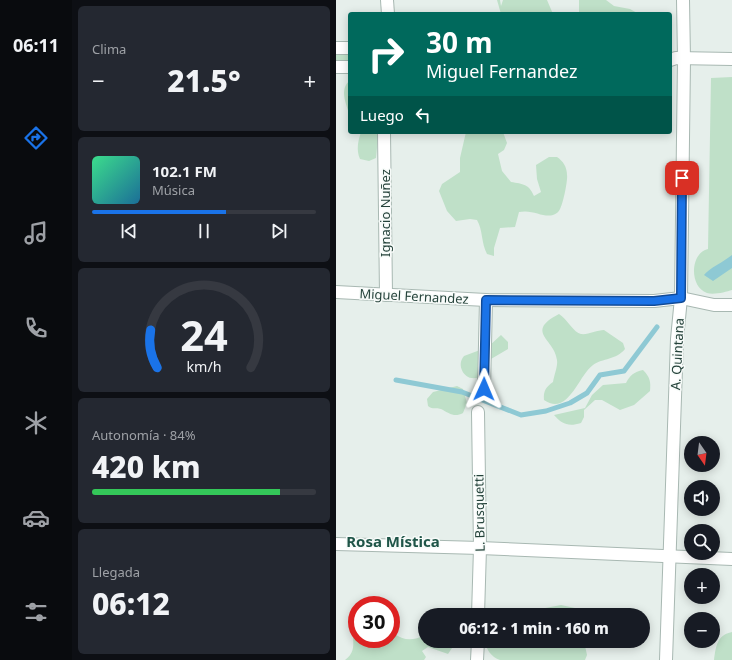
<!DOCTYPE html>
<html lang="es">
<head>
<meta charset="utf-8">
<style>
  body { margin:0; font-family:"Noto Sans",sans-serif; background:#242831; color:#f1f3f6; height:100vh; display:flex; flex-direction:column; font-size:15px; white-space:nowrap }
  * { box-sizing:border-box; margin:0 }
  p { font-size:13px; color:#9ea1a6 }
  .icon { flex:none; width:22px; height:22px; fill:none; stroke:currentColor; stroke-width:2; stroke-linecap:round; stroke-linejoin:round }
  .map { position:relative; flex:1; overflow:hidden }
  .drawer { display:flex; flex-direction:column; gap:6px; padding:6px; background:#0d0f14; width:264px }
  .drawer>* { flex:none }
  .banner { position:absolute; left:12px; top:12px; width:324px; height:122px; border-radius:4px; box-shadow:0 2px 10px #0003; background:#00695c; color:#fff; overflow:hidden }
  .needle { width:26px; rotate:166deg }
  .controls { position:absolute; left:348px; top:436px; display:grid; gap:8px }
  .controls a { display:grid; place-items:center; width:36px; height:36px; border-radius:50%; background:#171b24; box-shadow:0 2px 10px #0003; font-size:20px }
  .speed { position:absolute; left:12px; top:596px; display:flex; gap:8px; font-size:20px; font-weight:700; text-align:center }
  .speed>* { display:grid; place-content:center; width:52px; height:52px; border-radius:50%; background:#171b24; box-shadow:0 2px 10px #0003; line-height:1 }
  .speed .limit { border:6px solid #d22; background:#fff; color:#111 }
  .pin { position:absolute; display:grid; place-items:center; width:34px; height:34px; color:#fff; margin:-17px; border-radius:8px; box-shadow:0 2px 6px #0006 }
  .me { position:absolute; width:44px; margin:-22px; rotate:1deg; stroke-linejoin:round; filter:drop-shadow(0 0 3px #0008) }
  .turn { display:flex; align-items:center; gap:14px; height:84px; padding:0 12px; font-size:18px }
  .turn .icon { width:52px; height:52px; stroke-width:2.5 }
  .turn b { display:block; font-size:28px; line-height:34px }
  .then { display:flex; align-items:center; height:38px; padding:0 12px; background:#0003; gap:8px; font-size:15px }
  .big { font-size:30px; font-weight:800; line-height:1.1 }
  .drawer .card { flex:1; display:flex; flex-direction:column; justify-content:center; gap:6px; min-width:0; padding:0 14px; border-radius:6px; background:#242831 }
  .drawer .dial { align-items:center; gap:0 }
  .dial svg { height:104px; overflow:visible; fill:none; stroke:#363941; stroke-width:7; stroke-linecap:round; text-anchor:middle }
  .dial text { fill:#f1f3f6; stroke:none }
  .song { display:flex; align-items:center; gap:12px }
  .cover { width:48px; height:48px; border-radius:6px; background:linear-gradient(135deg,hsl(150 70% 55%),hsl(200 70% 35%)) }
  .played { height:4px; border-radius:2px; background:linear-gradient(90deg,#1a73e8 60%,#363941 60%) }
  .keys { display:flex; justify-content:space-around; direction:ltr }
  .heat { display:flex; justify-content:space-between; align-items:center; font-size:22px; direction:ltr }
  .charge { height:6px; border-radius:3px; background:linear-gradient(90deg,#34c759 84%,#363941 0) }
  .trip { position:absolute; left:82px; top:608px; width:232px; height:40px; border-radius:20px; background:#171b24; box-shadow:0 2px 10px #0003; font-weight:800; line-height:40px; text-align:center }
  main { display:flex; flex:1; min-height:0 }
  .menu { display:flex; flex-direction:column; width:72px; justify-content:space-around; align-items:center; background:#090b0e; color:#9ea1a6 }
  .menu .icon { width:28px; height:28px }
  .menu .selected { color:#1a73e8 }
  .menu b { font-size:18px; color:#f1f3f6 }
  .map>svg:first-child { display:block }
  .green { fill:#bfe0c8 }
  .water { fill:#8ec9d4 }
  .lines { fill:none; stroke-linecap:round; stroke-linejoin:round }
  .stream { stroke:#8ec9d4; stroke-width:5 }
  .minor-casing { stroke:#a8b8b2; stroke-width:14 }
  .minor { stroke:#fff; stroke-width:12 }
  .route-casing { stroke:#114b97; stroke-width:10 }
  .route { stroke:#1a73e8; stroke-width:7 }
  .labels { text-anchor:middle; stroke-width:3; stroke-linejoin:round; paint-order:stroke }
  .street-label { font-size:13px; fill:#24423a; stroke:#f7fbf9 }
  .quarter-label { font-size:15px; font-weight:bold; fill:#1f5548; stroke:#f7fbf9 }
</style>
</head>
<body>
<main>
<nav class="menu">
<b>06:11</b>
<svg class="icon selected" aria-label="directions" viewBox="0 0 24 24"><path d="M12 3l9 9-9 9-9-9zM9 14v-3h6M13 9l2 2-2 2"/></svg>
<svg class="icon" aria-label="music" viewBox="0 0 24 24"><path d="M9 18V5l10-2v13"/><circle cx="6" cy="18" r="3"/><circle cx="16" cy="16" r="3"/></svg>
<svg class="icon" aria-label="phone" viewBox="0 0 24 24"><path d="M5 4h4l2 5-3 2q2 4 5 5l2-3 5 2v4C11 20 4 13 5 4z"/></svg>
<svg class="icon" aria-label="climate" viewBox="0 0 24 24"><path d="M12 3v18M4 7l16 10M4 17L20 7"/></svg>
<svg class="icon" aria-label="car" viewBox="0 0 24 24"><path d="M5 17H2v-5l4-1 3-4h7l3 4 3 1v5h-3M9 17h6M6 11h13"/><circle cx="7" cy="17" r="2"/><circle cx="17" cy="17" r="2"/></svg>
<svg class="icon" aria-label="filters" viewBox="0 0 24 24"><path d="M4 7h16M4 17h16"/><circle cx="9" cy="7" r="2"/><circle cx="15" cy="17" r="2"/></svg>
</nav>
<section class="drawer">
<div class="card"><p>Clima</p>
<div class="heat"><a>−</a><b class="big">21.5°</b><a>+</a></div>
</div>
<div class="card">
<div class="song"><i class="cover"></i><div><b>102.1 FM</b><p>Música</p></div></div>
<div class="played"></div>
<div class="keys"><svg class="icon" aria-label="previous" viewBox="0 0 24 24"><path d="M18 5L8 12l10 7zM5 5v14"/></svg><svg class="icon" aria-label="pause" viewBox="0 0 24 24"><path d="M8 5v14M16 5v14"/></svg><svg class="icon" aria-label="next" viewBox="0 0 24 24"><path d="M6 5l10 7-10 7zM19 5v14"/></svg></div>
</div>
<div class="card dial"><svg viewBox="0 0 100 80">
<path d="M14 69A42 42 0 1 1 86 69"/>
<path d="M14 69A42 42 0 0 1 9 40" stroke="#1a73e8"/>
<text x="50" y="56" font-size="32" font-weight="700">24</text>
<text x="50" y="72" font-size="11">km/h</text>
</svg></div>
<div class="card"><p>Autonomía · 84%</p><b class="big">420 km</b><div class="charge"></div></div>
<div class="card"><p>Llegada</p><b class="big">06:12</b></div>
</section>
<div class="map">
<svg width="396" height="660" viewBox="0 0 396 660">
  <rect width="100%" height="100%" fill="#e6efeb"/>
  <g class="green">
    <path d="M161 0H164L165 6 167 0H211L217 14H165Z"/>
    <path d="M243 0H270L278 6 294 9 303 14H243Z"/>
    <rect x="0" y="55" width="14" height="5"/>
    <path d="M396 77V290C390 292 378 295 371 293 353 287 354 253 372 249L375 78Z"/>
    <path d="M14 80V114H13C10 102 3 90 14 80Z"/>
    <path d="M25 132H40L42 137 40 158 33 161 24 159C20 150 22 141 25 132Z"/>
    <path d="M130 132H167L171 143 168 150 162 154 166 171 175 182C187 184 193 184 198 196L205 192 201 179 200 165 213 157H221C227 161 231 167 231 175 232 180 227 204 224 209 223 212 220 214 217 215 207 218 197 209 183 212L179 227 164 228 158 248V256L151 254C145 243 147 230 141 220L134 219 120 221 111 211 103 191 106 184 124 172V158Z"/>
    <path d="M223 314C231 319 238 333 245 334 252 335 261 330 268 330L287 343 289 349C280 360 267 358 257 365 242 376 232 417 208 400 207 391 210 387 217 382 218 375 222 366 221 360 219 339 188 332 223 314Z"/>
    <path d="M165 335 172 342V349L155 359 143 377C130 383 119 366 128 356L152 347Z"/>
    <path d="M307 370C314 377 315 382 314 391L298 405 284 410 266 400H259L248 410V417L245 423C232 427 226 424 218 415L249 408 256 395 267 385 290 383C294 375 298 372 307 370Z"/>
    <path d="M121 386 127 389 131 403 127 413C118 418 113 413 105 409 100 407 97 410 92 406L91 399 97 392Z"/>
    <path d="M225 605 239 608 246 615H197L198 613 204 609Z"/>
    <path d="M55 616 57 633C68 641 77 641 89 635V641H117L116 648 112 654 92 647 86 651 90 657 88 660H0H9C17 654 18 648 17 638L21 636V639H55Z"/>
    <path d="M396 632V660H378C380 646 381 635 396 632Z"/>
    <path d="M149 641H248L251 655 249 660H164C155 657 150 649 149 641Z"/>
  </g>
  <path class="water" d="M396 255V268L377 281 368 275C372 269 389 261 396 255Z"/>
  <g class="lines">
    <path class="stream" d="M60 380 126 392 185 415 210 411 234 403 251 393 264 375 288 371 321 327"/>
    <defs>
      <g id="minor">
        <path d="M51 0 52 14"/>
        <path d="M0 48H14"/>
        <path d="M334 60 340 58 396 59"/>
        <path d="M0 67H14"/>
        <path d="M48 132 50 295"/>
        <path d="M0 292 150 300 318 301 345 298 378 305H396"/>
        <path d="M148 389 150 300"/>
        <path d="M142 412 144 548 142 615"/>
        <path d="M0 544 144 548 396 559"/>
        <path d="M141 660 142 641"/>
        <path d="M330 660 341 339 345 298 348 59 347 0"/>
      </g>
    </defs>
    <use href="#minor" class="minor-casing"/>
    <use href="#minor" class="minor"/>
  </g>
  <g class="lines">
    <defs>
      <path id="route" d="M148 389 150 300 318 301 345 298 346 178"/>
    </defs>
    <use href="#route" class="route-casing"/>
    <use href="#route" class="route"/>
  </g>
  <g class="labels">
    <g class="street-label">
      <text transform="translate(49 213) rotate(-90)" y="5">Ignacio Nuñez</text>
      <text transform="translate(78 296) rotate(3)" y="5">Miguel Fernandez</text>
      <text transform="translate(341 354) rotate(-87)" y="5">A. Quintana</text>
      <text transform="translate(143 513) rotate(-91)" y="5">L. Brusquetti</text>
    </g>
    <g class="quarter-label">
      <text x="57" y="547">Rosa Mística</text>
    </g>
  </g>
</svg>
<div class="controls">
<a><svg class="needle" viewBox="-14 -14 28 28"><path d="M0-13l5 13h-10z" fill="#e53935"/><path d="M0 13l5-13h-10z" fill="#9ea1a6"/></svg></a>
<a><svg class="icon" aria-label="sound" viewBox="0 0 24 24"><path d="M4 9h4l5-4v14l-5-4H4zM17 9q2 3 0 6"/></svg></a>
<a><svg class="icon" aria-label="search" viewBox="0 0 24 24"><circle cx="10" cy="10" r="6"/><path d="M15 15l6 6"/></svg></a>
<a>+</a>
<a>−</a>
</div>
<div class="speed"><div class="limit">30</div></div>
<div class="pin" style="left:346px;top:178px;background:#d93025"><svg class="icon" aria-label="arrive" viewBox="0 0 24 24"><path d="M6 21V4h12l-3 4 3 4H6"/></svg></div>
<svg class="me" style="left:148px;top:389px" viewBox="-20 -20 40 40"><path d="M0-17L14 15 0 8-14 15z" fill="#1a73e8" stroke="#fff" stroke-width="4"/></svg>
<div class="trip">06:12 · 1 min · 160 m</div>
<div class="banner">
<div class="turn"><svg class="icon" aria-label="right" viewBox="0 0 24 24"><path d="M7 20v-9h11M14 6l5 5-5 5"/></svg><div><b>30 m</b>Miguel Fernandez</div></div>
<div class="then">Luego<svg class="icon" aria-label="left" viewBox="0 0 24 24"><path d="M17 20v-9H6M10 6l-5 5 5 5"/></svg></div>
</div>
</div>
</main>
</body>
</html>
